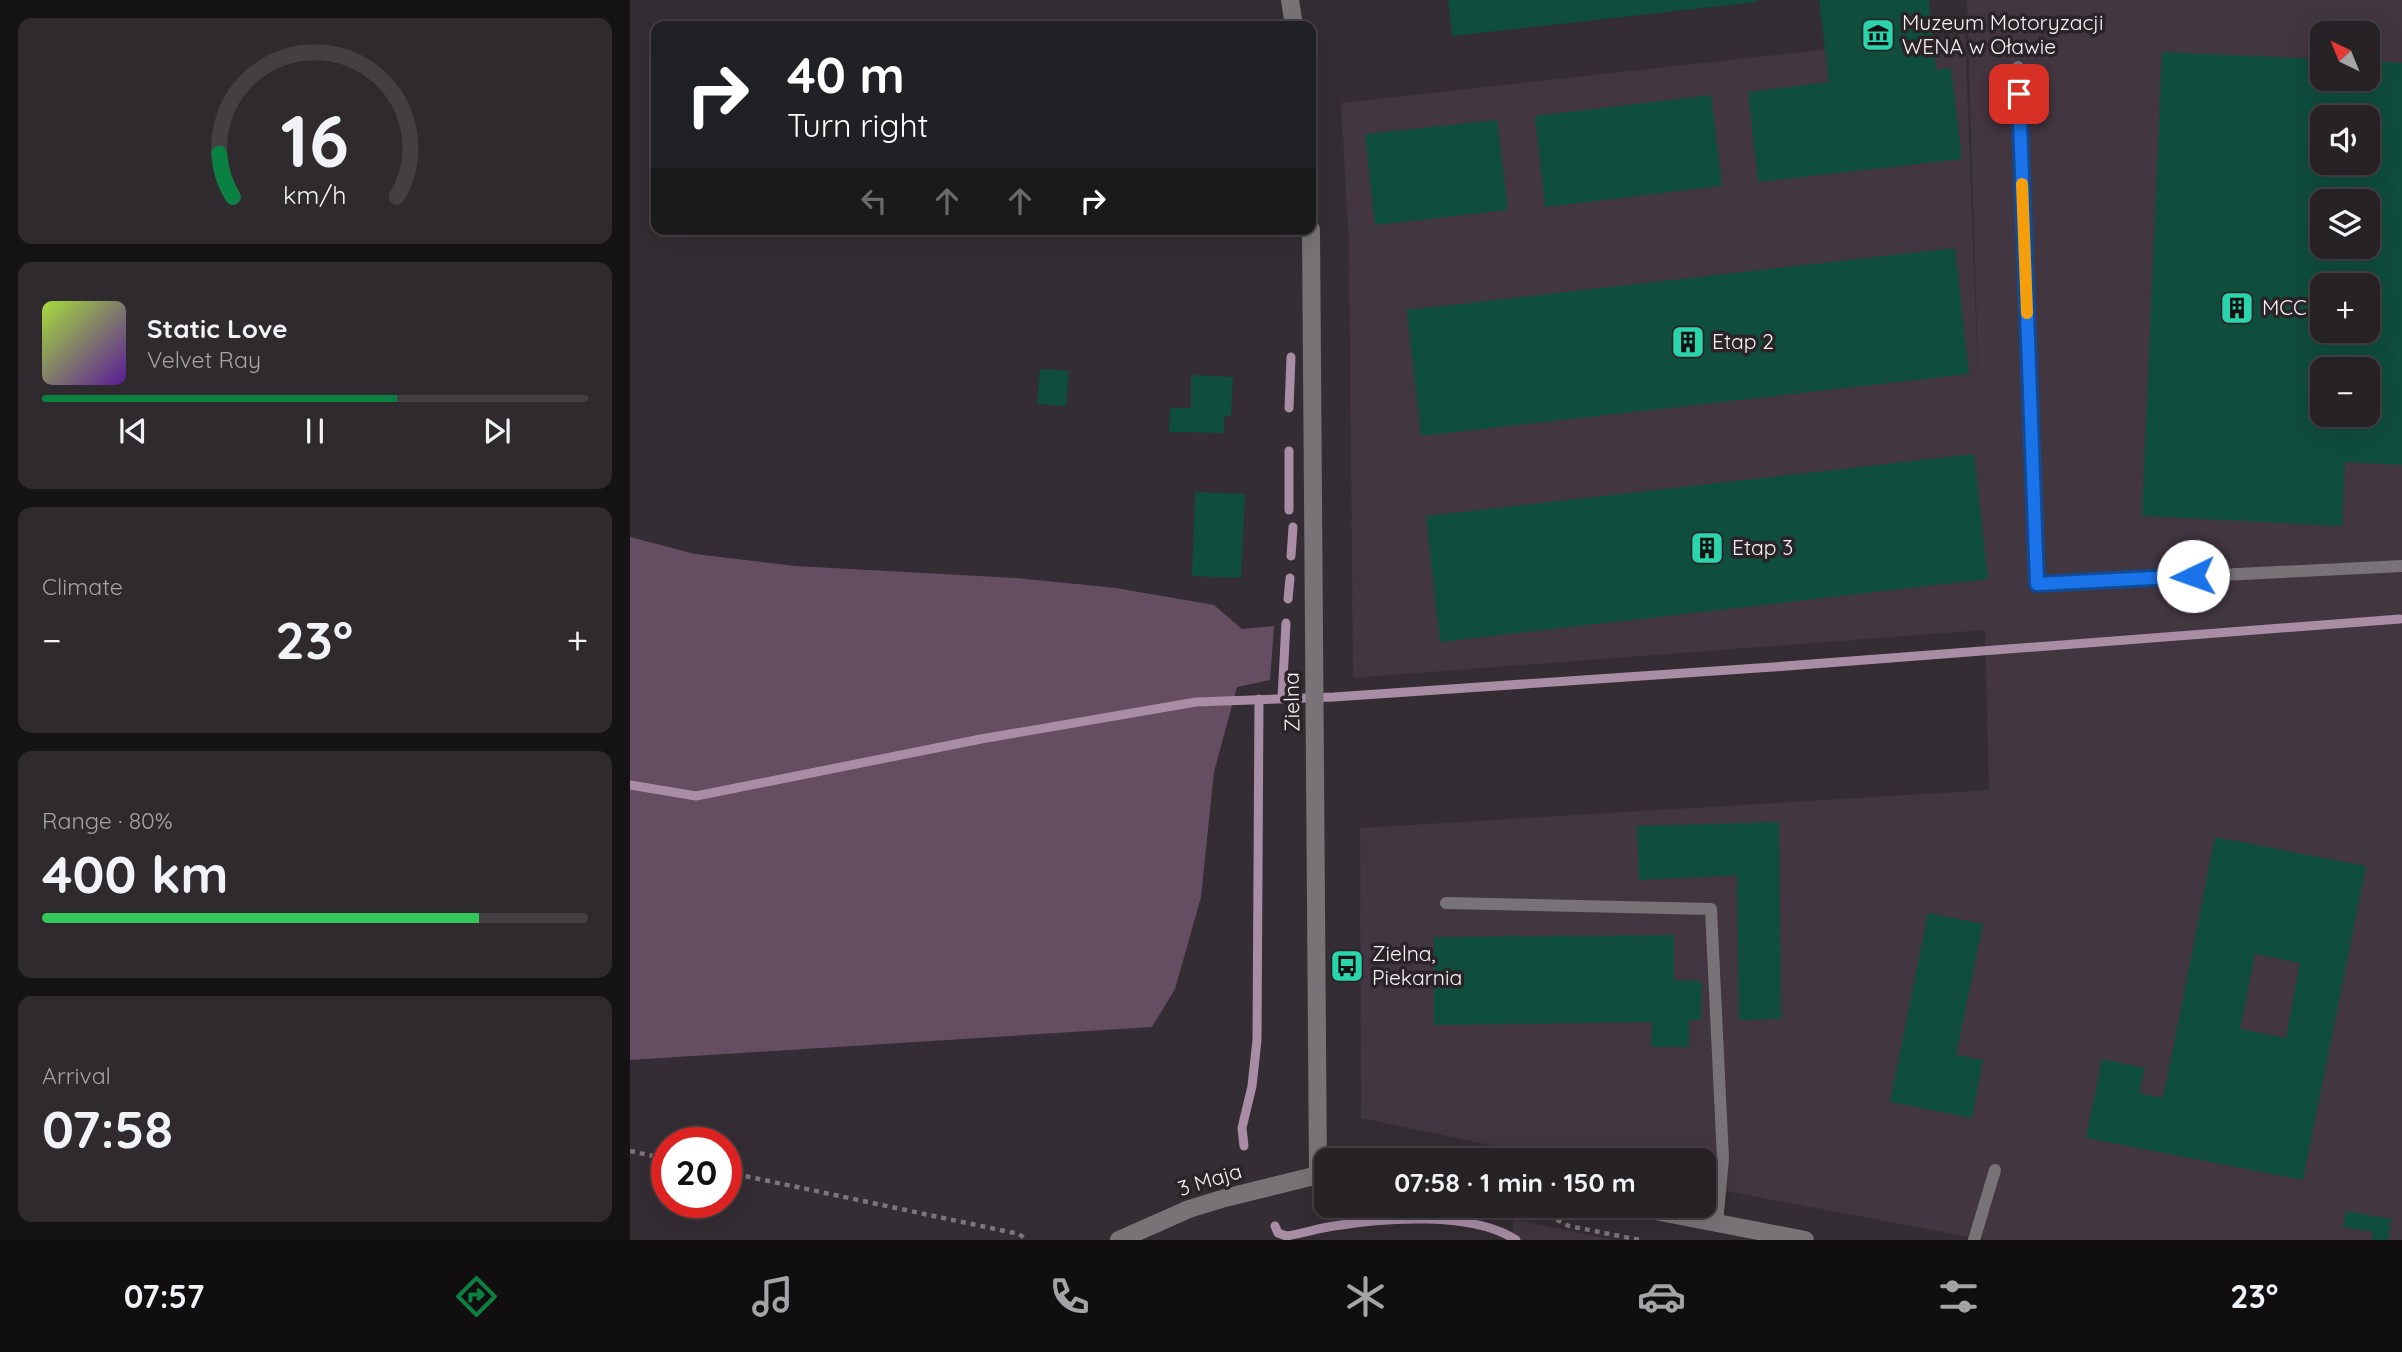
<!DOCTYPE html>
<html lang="en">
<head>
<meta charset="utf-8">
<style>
  body { margin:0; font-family:Quicksand,sans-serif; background:#2f2a2e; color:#f1f3f6; height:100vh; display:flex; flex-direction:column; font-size:26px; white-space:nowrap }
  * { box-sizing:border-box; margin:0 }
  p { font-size:23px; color:#a4a4a7 }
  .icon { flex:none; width:38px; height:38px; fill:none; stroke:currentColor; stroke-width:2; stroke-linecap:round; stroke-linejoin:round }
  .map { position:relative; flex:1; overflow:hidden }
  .drawer { display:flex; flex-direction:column; gap:18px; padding:18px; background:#151315; width:630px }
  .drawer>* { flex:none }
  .guide { position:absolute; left:21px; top:21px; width:665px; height:214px; border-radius:14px; box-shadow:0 7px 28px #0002,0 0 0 2px #433f43; background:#202124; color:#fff; overflow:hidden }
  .needle { width:46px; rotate:317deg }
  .tools { position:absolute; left:1680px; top:21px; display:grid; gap:14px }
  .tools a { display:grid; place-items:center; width:70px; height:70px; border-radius:14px; background:#272226; box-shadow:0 7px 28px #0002,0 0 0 2px #433f43; font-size:35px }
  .speed { position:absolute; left:21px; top:1127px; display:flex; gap:14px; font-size:35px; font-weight:700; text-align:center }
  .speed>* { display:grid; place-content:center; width:91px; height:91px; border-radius:50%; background:#272226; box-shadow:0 7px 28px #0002,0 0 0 2px #433f43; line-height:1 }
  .speed .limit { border:10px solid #d22; background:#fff; color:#111 }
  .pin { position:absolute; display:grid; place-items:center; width:60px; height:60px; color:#fff; margin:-30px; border-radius:14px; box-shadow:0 4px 10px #0006 }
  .me { position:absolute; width:77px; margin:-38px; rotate:267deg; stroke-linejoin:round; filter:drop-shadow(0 0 5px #0008) }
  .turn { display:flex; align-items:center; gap:24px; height:147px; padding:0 21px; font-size:32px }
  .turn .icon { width:91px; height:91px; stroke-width:2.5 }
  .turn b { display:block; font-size:49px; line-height:60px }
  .lanes { display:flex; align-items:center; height:66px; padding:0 21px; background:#0003; justify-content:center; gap:35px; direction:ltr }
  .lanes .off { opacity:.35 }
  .big { font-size:52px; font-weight:800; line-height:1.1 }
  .drawer .card { flex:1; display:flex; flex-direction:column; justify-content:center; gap:10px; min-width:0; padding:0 24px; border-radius:14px; background:#2f2a2e }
  .drawer .dial { align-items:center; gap:0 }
  .dial svg { height:182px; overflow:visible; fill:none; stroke:#433f43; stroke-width:7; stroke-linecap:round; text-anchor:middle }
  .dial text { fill:#f1f3f6; stroke:none }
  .song { display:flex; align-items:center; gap:21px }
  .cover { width:84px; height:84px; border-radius:10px; background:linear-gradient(135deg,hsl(80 70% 55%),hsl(270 70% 35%)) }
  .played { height:7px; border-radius:4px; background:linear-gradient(90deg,#0b8043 65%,#433f43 65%) }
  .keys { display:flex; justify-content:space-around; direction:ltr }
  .heat { display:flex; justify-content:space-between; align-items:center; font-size:38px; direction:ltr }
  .charge { height:10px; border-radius:5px; background:linear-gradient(90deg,#34c759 80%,#433f43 0) }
  .trip { position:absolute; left:684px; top:1148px; width:402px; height:70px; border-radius:14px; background:#272226; box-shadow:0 7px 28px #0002,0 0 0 2px #433f43; font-weight:800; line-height:70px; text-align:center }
  .menu { display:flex; height:112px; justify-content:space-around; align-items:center; background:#100e0f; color:#a4a4a7 }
  .menu .icon { width:49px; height:49px }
  .menu .current { color:#0b8043 }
  .menu b { font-size:32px; color:#f1f3f6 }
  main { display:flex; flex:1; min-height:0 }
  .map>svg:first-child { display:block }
  .built { fill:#423640; fill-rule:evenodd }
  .green { fill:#654e61 }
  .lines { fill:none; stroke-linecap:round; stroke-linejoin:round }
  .stream { stroke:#a88da4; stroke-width:9 }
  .building { fill:#0f4d3d; fill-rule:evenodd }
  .path { stroke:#7c767b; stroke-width:4.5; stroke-dasharray:5 5; stroke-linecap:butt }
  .service { stroke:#777376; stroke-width:12 }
  .tertiary { stroke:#777376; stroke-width:18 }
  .route-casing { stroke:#114b97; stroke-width:18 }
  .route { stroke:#1a73e8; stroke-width:12 }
  .slow { stroke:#f59e0b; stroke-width:12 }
  .labels { text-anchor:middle; stroke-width:7; stroke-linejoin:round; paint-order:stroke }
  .poi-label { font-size:21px; fill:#f8f3f7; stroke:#2a2429; text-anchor:start }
  .street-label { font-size:21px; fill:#f8f3f7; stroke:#2a2429 }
</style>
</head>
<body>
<main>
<section class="drawer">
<div class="card dial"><svg viewBox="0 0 100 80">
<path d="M14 69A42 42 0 1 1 86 69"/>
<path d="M14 69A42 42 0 0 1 8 50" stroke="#0b8043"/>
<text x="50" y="56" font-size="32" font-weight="700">16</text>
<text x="50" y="72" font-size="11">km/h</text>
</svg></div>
<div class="card">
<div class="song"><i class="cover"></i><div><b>Static Love</b><p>Velvet Ray</p></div></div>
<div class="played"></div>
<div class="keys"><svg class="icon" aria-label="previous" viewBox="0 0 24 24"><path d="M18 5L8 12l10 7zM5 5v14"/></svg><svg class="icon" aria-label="pause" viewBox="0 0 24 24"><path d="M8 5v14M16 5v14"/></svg><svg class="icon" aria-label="next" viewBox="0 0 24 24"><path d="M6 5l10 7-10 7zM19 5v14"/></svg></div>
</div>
<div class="card"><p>Climate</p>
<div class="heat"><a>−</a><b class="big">23°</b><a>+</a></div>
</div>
<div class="card"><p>Range · 80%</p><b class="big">400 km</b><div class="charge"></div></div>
<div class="card"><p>Arrival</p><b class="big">07:58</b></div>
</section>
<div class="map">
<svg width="1772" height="1240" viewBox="0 0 1772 1240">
  <rect width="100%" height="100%" fill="#342d33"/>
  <g class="built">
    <path d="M1337 0H1772V1240H1355L1075 1187 1074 1160H930L731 1118 730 828 1359 790 1355 630 723 678 719 246 711 103 1335 34 1349 401ZM1692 33H1738V79H1692ZM1692 117H1738V163H1692ZM1692 201H1738V247H1692ZM1692 285H1738V331H1692ZM1692 369H1738V415H1692Z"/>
    <path d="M883 1219 984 1240H882Z"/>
  </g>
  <path class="green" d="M0 537 65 554 165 566 386 578 486 588 584 605 612 629 644 626 640 680 607 687 584 772 571 897 545 989 522 1027 0 1060Z"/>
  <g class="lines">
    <g class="stream">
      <path d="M659 408 661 357"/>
      <path d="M659 510V451"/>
      <path d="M661 556 663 527"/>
      <path d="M658 599 660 578"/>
      <path d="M652 698 656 623"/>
      <path d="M0 785 66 796 351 739 566 702 704 697 1143 667 1770 619"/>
      <path d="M614 1146 612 1128 622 1086 627 1040 629 699"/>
      <path d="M645 1226 648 1233 656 1236C672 1234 688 1228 704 1226 753 1218 843 1211 886 1240"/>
    </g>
  </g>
  <g class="building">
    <path d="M818 0H1126V2L822 36Z"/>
    <path d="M1189 0H1299L1306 70 1321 68 1332 159 1128 182 1118 92 1199 82Z"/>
    <path d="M1532 52 1692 59V79H1738V61L1772 63V465L1715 462 1712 526 1512 516ZM1692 117H1738V163H1692ZM1692 201H1738V247H1692ZM1692 285H1738V331H1692ZM1692 369H1738V415H1692Z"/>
    <path d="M1081 95 1092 186 915 207 905 116Z"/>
    <path d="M867 120 878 210 745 225 735 134Z"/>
    <path d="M1325 248 1339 374 791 436 777 310Z"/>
    <path d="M410 369 439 371 436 406 407 404Z"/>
    <path d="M561 375 603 377 601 416 594 417V433L539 432 540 408H561Z"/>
    <path d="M1344 454 1358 579 810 642 796 516Z"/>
    <path d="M565 492 615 494 611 578 562 576Z"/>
    <path d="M1149 822 1151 1019 1109 1020 1107 875 1009 880 1007 826Z"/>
    <path d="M1585 837 1736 866 1673 1180 1456 1138 1472 1059 1515 1068 1509 1093 1533 1098ZM1625 954 1670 963 1656 1038 1610 1029Z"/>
    <path d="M1298 913 1353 924 1326 1055 1353 1060 1342 1118 1260 1102Z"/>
    <path d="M1044 935V980L1072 981 1071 1020H1059V1047H1021L1022 1022 804 1025V937Z"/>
    <path d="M1716 1211 1761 1219 1758 1240H1742L1743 1232 1713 1227Z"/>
  </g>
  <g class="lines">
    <g class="path">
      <path d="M0 1151 37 1159"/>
      <path d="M96 1172 389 1234 397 1240"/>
      <path d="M900 1206 939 1226 1010 1240"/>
    </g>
    <g class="service">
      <path d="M1388 67 1407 584 1772 566"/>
      <path d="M816 903 1081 909 1093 1159 1087 1223"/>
      <path d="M1344 1240 1365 1170"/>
    </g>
    <g class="tertiary">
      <path d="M660 0 664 26"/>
      <path d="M681 229 688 1174"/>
      <path d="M999 1206 1175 1240"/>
      <path d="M489 1240 559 1209 595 1198 696 1173"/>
    </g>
  </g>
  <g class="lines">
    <defs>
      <path id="route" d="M1389 94 1407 584 1563 576"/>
    </defs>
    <use href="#route" class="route-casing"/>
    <use href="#route" class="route"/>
    <path class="slow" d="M1392 184 1397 313"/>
  </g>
  <defs>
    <symbol id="museum-square" viewBox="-11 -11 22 22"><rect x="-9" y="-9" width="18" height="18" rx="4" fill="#2ad5ac" stroke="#2a2429"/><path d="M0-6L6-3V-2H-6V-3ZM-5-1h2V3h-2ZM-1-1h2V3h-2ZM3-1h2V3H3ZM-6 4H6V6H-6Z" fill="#111"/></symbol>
    <symbol id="building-square" viewBox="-11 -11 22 22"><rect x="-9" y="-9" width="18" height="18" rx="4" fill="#2ad5ac" stroke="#2a2429"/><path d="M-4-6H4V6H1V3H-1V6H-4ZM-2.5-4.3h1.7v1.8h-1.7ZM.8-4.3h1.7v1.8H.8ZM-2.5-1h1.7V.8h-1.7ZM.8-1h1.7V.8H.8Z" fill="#111"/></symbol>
    <symbol id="bus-square" viewBox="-11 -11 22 22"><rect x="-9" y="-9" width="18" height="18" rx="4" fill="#2ad5ac" stroke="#2a2429"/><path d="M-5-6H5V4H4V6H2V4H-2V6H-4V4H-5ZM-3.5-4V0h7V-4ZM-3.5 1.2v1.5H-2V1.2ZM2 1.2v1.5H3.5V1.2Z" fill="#111"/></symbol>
  </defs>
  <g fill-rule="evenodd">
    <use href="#museum-square" x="1229" y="16" width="38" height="38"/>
    <use href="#building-square" x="1588" y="289" width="38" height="38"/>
    <use href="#building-square" x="1039" y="323" width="38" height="38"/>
    <use href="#building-square" x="1058" y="529" width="38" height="38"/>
    <use href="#bus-square" x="698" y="947" width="38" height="38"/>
  </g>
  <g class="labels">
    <g class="poi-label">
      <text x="1272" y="30">Muzeum Motoryzacji<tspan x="1272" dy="24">WENA w Oławie</tspan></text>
      <text x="1632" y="315">MCC</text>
      <text x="1082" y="349">Etap 2</text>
      <text x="1102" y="555">Etap 3</text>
      <text x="742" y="961">Zielna,<tspan x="742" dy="24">Piekarnia</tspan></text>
    </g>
    <g class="street-label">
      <text transform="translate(662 702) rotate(-91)" y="7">Zielna</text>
      <text transform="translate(580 1180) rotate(-17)" y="7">3 Maja</text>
    </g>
  </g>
</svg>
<div class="tools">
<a><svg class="needle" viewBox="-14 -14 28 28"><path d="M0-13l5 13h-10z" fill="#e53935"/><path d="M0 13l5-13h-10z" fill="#a4a4a7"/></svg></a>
<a><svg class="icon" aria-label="sound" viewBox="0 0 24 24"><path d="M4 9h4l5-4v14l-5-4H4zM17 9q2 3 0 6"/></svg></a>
<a><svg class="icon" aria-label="layers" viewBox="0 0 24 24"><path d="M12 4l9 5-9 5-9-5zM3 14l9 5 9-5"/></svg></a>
<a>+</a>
<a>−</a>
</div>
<div class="speed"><div class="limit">20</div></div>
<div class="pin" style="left:1389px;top:94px;background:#d93025"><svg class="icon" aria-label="arrive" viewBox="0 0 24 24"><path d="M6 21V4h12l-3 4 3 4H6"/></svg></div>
<svg class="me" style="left:1563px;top:576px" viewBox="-20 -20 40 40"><circle r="19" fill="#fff"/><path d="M0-13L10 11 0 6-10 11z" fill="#1a73e8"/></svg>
<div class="trip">07:58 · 1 min · 150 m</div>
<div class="guide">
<div class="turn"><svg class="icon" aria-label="right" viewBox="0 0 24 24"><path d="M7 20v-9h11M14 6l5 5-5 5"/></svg><div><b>40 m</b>Turn right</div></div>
<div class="lanes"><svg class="icon off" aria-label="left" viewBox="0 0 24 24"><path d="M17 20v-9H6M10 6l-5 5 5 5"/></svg><svg class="icon off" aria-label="ahead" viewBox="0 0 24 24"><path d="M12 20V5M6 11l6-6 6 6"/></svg><svg class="icon off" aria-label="ahead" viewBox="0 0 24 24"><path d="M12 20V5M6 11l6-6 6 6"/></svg><svg class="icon" aria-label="right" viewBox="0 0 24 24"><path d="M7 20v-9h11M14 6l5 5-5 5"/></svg></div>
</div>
</div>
</main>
<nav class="menu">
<b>07:57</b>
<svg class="icon current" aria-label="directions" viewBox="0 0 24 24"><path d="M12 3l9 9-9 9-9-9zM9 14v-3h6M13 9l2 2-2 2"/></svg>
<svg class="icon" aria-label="music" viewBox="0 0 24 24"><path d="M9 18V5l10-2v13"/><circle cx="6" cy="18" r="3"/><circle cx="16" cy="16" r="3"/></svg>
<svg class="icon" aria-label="phone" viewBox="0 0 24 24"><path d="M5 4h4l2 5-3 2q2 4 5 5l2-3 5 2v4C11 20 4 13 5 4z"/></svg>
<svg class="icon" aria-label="climate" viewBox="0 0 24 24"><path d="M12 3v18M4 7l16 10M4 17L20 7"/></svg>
<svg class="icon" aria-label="car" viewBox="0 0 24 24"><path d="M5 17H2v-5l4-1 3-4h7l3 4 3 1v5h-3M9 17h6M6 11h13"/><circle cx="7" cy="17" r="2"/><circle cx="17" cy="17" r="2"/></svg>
<svg class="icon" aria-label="filters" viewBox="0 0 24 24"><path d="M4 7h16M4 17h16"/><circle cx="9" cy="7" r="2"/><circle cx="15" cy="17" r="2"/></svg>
<b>23°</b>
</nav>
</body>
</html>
